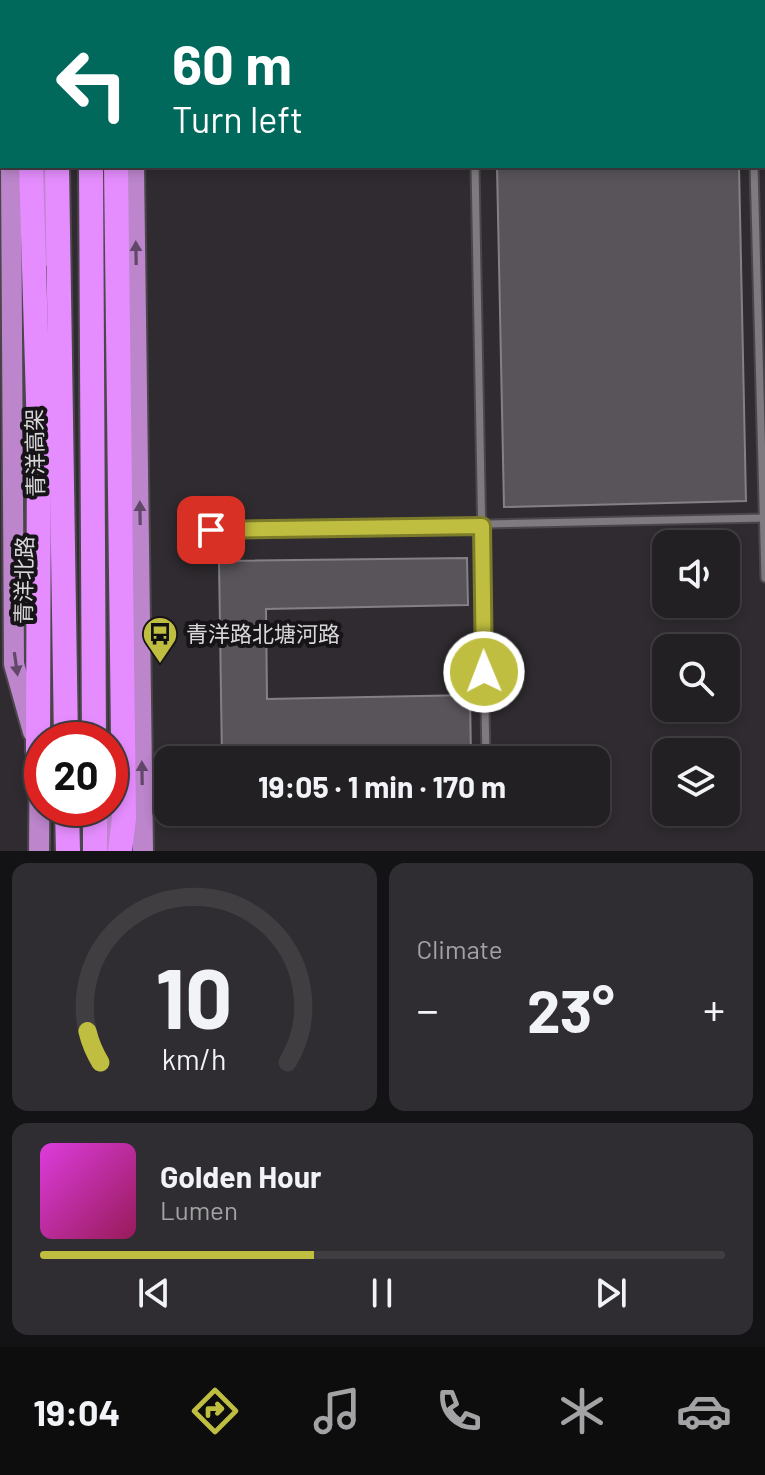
<!DOCTYPE html>
<html lang="en">
<head>
<meta charset="utf-8">
<style>
  body { margin:0; font-family:Barlow,"Noto Sans SC",sans-serif; background:#2f2d31; color:#f1f3f6; height:100vh; display:flex; flex-direction:column; font-size:30px; white-space:nowrap }
  * { box-sizing:border-box; margin:0 }
  p { font-size:26px; color:#a3a3a6 }
  .icon { flex:none; width:44px; height:44px; fill:none; stroke:currentColor; stroke-width:2; stroke-linecap:round; stroke-linejoin:round }
  .map { position:relative; height:851px; overflow:hidden }
  .side { display:flex; flex-direction:column; gap:12px; padding:12px; background:#131214; flex:1 }
  .side>* { flex:none }
  .guide { position:absolute; left:0px; top:0px; width:766px; height:168px; box-shadow:0 4px 12px #0003,0 0 0 2px #403e41; background:#00695c; color:#fff; overflow:hidden }
  .controls { position:absolute; left:652px; top:530px; display:grid; gap:16px }
  .controls a { display:grid; place-items:center; width:88px; height:88px; border-radius:16px; background:#232024; box-shadow:0 4px 12px #0003,0 0 0 2px #403e41; font-size:40px }
  .speed { position:absolute; left:24px; top:722px; display:flex; gap:16px; font-size:40px; font-weight:700; text-align:center }
  .speed>* { display:grid; place-content:center; width:104px; height:104px; border-radius:50%; background:#232024; box-shadow:0 4px 12px #0003,0 0 0 2px #403e41; line-height:1 }
  .speed .limit { border:12px solid #d22; background:#fff; color:#111 }
  .pin { position:absolute; display:grid; place-items:center; width:68px; height:68px; color:#fff; margin:-34px; border-radius:16px; box-shadow:0 4px 12px #0006 }
  .me { position:absolute; width:88px; margin:-44px; rotate:359deg; stroke-linejoin:round; filter:drop-shadow(0 0 6px #0008) }
  .turn { display:flex; align-items:center; gap:28px; height:168px; padding:0 40px; font-size:36px }
  .turn .icon { width:104px; height:104px; stroke-width:2.5 }
  .turn b { display:block; font-size:56px; line-height:68px }
  .big { font-size:60px; font-weight:700; line-height:1.1 }
  .side .tile { flex:1; display:flex; flex-direction:column; justify-content:center; gap:12px; min-width:0; padding:0 28px; border-radius:16px; background:#2f2d31 }
  .side .dial { align-items:center; gap:0 }
  .dial svg { height:208px; overflow:visible; fill:none; stroke:#403e41; stroke-width:7; stroke-linecap:round; text-anchor:middle }
  .dial text { fill:#f1f3f6; stroke:none }
  .song { display:flex; align-items:center; gap:24px }
  .cover { width:96px; height:96px; border-radius:12px; background:linear-gradient(135deg,hsl(300 70% 55%),hsl(330 70% 35%)) }
  .played { height:8px; border-radius:4px; background:linear-gradient(90deg,#c0be40 40%,#403e41 40%) }
  .keys { display:flex; justify-content:space-around; direction:ltr }
  .heat { display:flex; justify-content:space-between; align-items:center; font-size:44px; direction:ltr }
  .side .tiles { flex:1; display:grid; gap:12px; grid-template-columns:1fr 1fr }
  .tile:last-child { grid-column:span 2 }
  .trip { position:absolute; left:154px; top:746px; width:456px; height:80px; border-radius:16px; background:#232024; box-shadow:0 4px 12px #0003,0 0 0 2px #403e41; font-weight:700; line-height:80px; text-align:center }
  .tab-bar { display:flex; height:128px; justify-content:space-around; align-items:center; background:#0e0d0e; color:#a3a3a6 }
  .tab-bar .icon { width:56px; height:56px }
  .tab-bar .selected { color:#c0be40 }
  .tab-bar b { font-size:36px; color:#f1f3f6 }
  .map>svg:first-child { display:block }
  .water { fill:#24052c }
  .building { fill:#58545a; stroke:#848086; stroke-width:2 }
  .lines { fill:none; stroke-linecap:round; stroke-linejoin:round }
  .lane-casing { stroke:#4a464a; stroke-width:11 }
  .primary-casing { stroke:#4a464a; stroke-width:24 }
  .highway-casing { stroke:#4a464a; stroke-width:28 }
  .lane { stroke:#7e7a80; stroke-width:7 }
  .primary { stroke:#bc85cc; stroke-width:20 }
  .highway { stroke:#e58dfe; stroke-width:24 }
  .oneway { fill:#614768 }
  .route-casing { stroke:#7d7c2a; stroke-width:20 }
  .route { stroke:#c0be40; stroke-width:14 }
  .labels { text-anchor:middle; stroke-width:8; stroke-linejoin:round; paint-order:stroke }
  .street-label { font-size:22px; fill:#dad7da; stroke:#161416 }
  .poi-label { font-size:22px; fill:#dad7da; stroke:#161416; text-anchor:start }
</style>
</head>
<body>
<div class="map">
<svg width="765" height="851" viewBox="0 0 765 851">
  <rect width="100%" height="100%" fill="#2f2b30"/>
  <path class="water" d="M0 0H385L2 2 0 47Z"/>
  <g class="building">
    <path d="M497 166H739L746 501 504 507Z"/>
    <path d="M467 558 468 605 266 609 267 699 470 695 471 760H222L219 561Z"/>
  </g>
  <g class="lines">
    <defs>
      <g id="lane">
        <path d="M764 2H765"/>
        <path d="M475 166 486 760"/>
        <path d="M754 166 765 578"/>
        <path d="M211 530 765 518"/>
      </g>
      <g id="primary">
        <path d="M9 0V2"/>
        <path d="M42 0V2"/>
        <path d="M131 0V2"/>
        <path d="M11 166 14 664 33 732"/>
        <path d="M44 166 45 256"/>
        <path d="M134 166 143 851"/>
        <path d="M105 808 109 851"/>
        <path d="M39 851 40 735"/>
      </g>
      <g id="highway">
        <path d="M28 0V2"/>
        <path d="M54 0V2"/>
        <path d="M90 0V2"/>
        <path d="M109 0V2"/>
        <path d="M31 166 39 434 38 751"/>
        <path d="M57 166 66 740"/>
        <path d="M91 166 94 740"/>
        <path d="M116 166 124 818 120 851"/>
        <path d="M67 808 68 851"/>
        <path d="M95 808V851"/>
      </g>
    </defs>
    <use href="#lane" class="lane-casing"/>
    <use href="#primary" class="primary-casing"/>
    <use href="#highway" class="highway-casing"/>
    <use href="#lane" class="lane"/>
    <use href="#primary" class="primary"/>
    <use href="#highway" class="highway"/>
  </g>
  <defs><path id="oneway-solid" d="M-6-.8H1V-3.2L6.5 0L1 3.2V.8H-6Z" transform="scale(2)"/></defs>
  <g class="oneway">
    <use href="#oneway-solid" transform="translate(136 253) rotate(-91)"/>
    <use href="#oneway-solid" transform="translate(140 513) rotate(-91)"/>
    <use href="#oneway-solid" transform="translate(16 664) rotate(82)"/>
    <use href="#oneway-solid" transform="translate(142 773) rotate(-91)"/>
  </g>
  <g class="lines">
    <defs>
      <path id="route" d="M211 530 482 526 484 672"/>
    </defs>
    <use href="#route" class="route-casing"/>
    <use href="#route" class="route"/>
  </g>
  <defs>
    <symbol id="bus-pin" viewBox="-11 -11 22 30"><path d="M0 17L-7.5 6A9.5 9.5 0 1 1 7.5 6Z" fill="#c0be40" stroke="#161416"/><path d="M-5-6H5V4H4V6H2V4H-2V6H-4V4H-5ZM-3.5-4V0h7V-4ZM-3.5 1.2v1.5H-2V1.2ZM2 1.2v1.5H3.5V1.2Z" fill="#111"/></symbol>
  </defs>
  <g fill-rule="evenodd">
    <use href="#bus-pin" x="140" y="614" width="40" height="54"/>
  </g>
  <g class="labels">
    <g class="street-label">
      <text transform="translate(35 453) rotate(-91)" y="8">青洋高架</text>
      <text transform="translate(24 580) rotate(-89)" y="8">青洋北路</text>
    </g>
    <g class="poi-label">
      <text x="186" y="642">青洋路北塘河路</text>
    </g>
  </g>
</svg>
<div class="controls">
<a><svg class="icon" aria-label="sound" viewBox="0 0 24 24"><path d="M4 9h4l5-4v14l-5-4H4zM17 9q2 3 0 6"/></svg></a>
<a><svg class="icon" aria-label="search" viewBox="0 0 24 24"><circle cx="10" cy="10" r="6"/><path d="M15 15l6 6"/></svg></a>
<a><svg class="icon" aria-label="layers" viewBox="0 0 24 24"><path d="M12 4l9 5-9 5-9-5zM3 14l9 5 9-5"/></svg></a>
</div>
<div class="speed"><div class="limit">20</div></div>
<div class="pin" style="left:211px;top:530px;background:#d93025"><svg class="icon" aria-label="arrive" viewBox="0 0 24 24"><path d="M6 21V4h12l-3 4 3 4H6"/></svg></div>
<svg class="me" style="left:484px;top:672px" viewBox="-20 -20 40 40"><circle r="17" fill="#c0be40" stroke="#fff" stroke-width="3"/><path d="M0-11L8 9 0 5-8 9z" fill="#fff"/></svg>
<div class="trip">19:05 · 1 min · 170 m</div>
<div class="guide">
<div class="turn"><svg class="icon" aria-label="left" viewBox="0 0 24 24"><path d="M17 20v-9H6M10 6l-5 5 5 5"/></svg><div><b>60 m</b>Turn left</div></div>
</div>
</div>
<section class="side">
<div class="tiles">
<div class="tile dial"><svg viewBox="0 0 100 80">
<path d="M14 69A42 42 0 1 1 86 69"/>
<path d="M14 69A42 42 0 0 1 9 57" stroke="#c0be40"/>
<text x="50" y="56" font-size="32" font-weight="700">10</text>
<text x="50" y="72" font-size="11">km/h</text>
</svg></div>
<div class="tile"><p>Climate</p>
<div class="heat"><a>−</a><b class="big">23°</b><a>+</a></div>
</div>
<div class="tile">
<div class="song"><i class="cover"></i><div><b>Golden Hour</b><p>Lumen</p></div></div>
<div class="played"></div>
<div class="keys"><svg class="icon" aria-label="previous" viewBox="0 0 24 24"><path d="M18 5L8 12l10 7zM5 5v14"/></svg><svg class="icon" aria-label="pause" viewBox="0 0 24 24"><path d="M8 5v14M16 5v14"/></svg><svg class="icon" aria-label="next" viewBox="0 0 24 24"><path d="M6 5l10 7-10 7zM19 5v14"/></svg></div>
</div>
</div>
</section>
<nav class="tab-bar">
<b>19:04</b>
<svg class="icon selected" aria-label="directions" viewBox="0 0 24 24"><path d="M12 3l9 9-9 9-9-9zM9 14v-3h6M13 9l2 2-2 2"/></svg>
<svg class="icon" aria-label="music" viewBox="0 0 24 24"><path d="M9 18V5l10-2v13"/><circle cx="6" cy="18" r="3"/><circle cx="16" cy="16" r="3"/></svg>
<svg class="icon" aria-label="phone" viewBox="0 0 24 24"><path d="M5 4h4l2 5-3 2q2 4 5 5l2-3 5 2v4C11 20 4 13 5 4z"/></svg>
<svg class="icon" aria-label="climate" viewBox="0 0 24 24"><path d="M12 3v18M4 7l16 10M4 17L20 7"/></svg>
<svg class="icon" aria-label="car" viewBox="0 0 24 24"><path d="M5 17H2v-5l4-1 3-4h7l3 4 3 1v5h-3M9 17h6M6 11h13"/><circle cx="7" cy="17" r="2"/><circle cx="17" cy="17" r="2"/></svg>
</nav>
</body>
</html>
